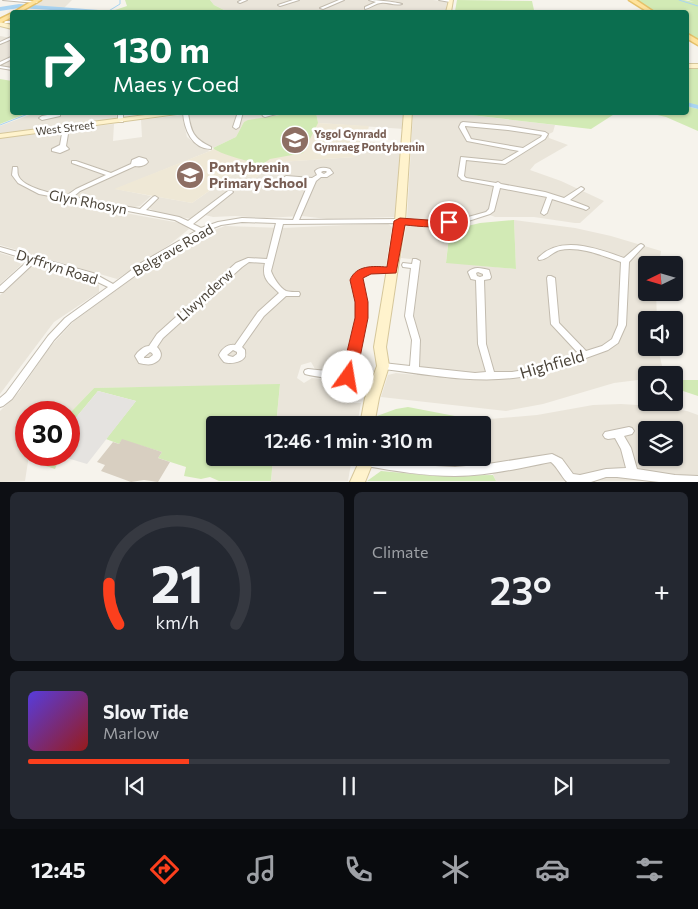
<!DOCTYPE html>
<html lang="en">
<head>
<meta charset="utf-8">
<style>
  body { margin:0; font-family:Commissioner,sans-serif; background:#242831; color:#f1f3f6; height:100vh; display:flex; flex-direction:column; font-size:19px; white-space:nowrap }
  * { box-sizing:border-box; margin:0 }
  p { font-size:16px; color:#9ea1a6 }
  .icon { flex:none; width:28px; height:28px; fill:none; stroke:currentColor; stroke-width:2; stroke-linecap:round; stroke-linejoin:round }
  .map { position:relative; height:482px; overflow:hidden }
  .drawer { display:flex; flex-direction:column; gap:10px; padding:10px; background:#0d0f14; flex:1 }
  .drawer>* { flex:none }
  .banner { position:absolute; left:10px; top:10px; width:679px; height:105px; border-radius:5px; box-shadow:0 1px 4px #0004; background:#0b6e4f; color:#fff; overflow:hidden }
  .needle { width:32px; rotate:265deg }
  .controls { position:absolute; left:638px; top:256px; display:grid; gap:10px }
  .controls a { display:grid; place-items:center; width:45px; height:45px; border-radius:5px; background:#171b24; box-shadow:0 1px 4px #0004; font-size:25px }
  .speed { position:absolute; left:15px; top:401px; display:flex; gap:10px; font-size:25px; font-weight:700; text-align:center }
  .speed>* { display:grid; place-content:center; width:65px; height:65px; border-radius:50%; background:#171b24; box-shadow:0 1px 4px #0004; line-height:1 }
  .speed .limit { border:8px solid #d22; background:#fff; color:#111 }
  .pin { position:absolute; display:grid; place-items:center; width:42px; height:42px; color:#fff; margin:-21px; border:2px solid #fff; border-radius:50%; box-shadow:0 1px 5px #0007 }
  .me { position:absolute; width:55px; margin:-28px; rotate:13deg; stroke-linejoin:round; filter:drop-shadow(0 0 4px #0008) }
  .turn { display:flex; align-items:center; gap:18px; height:105px; padding:0 20px; font-size:22px }
  .turn .icon { width:65px; height:65px; stroke-width:2.5 }
  .turn b { display:block; font-size:35px; line-height:42px }
  .big { font-size:38px; font-weight:600; line-height:1.1 }
  .drawer .card { flex:1; display:flex; flex-direction:column; justify-content:center; gap:8px; min-width:0; padding:0 18px; border-radius:8px; background:#242831 }
  .drawer .dial { align-items:center; gap:0 }
  .dial svg { height:130px; overflow:visible; fill:none; stroke:#363941; stroke-width:7; stroke-linecap:round; text-anchor:middle }
  .dial text { fill:#f1f3f6; stroke:none }
  .song { display:flex; align-items:center; gap:15px }
  .cover { width:60px; height:60px; border-radius:8px; background:linear-gradient(135deg,hsl(250 70% 55%),hsl(0 70% 35%)) }
  .played { height:5px; border-radius:2px; background:linear-gradient(90deg,#fc3f1d 25%,#363941 25%) }
  .keys { display:flex; justify-content:space-around; direction:ltr }
  .heat { display:flex; justify-content:space-between; align-items:center; font-size:28px; direction:ltr }
  .drawer .tiles { flex:1; display:grid; gap:10px; grid-template-columns:1fr 1fr }
  .card:last-child { grid-column:span 2 }
  .trip { position:absolute; left:206px; top:416px; width:285px; height:50px; border-radius:5px; background:#171b24; box-shadow:0 1px 4px #0004; font-weight:600; line-height:50px; text-align:center }
  .menu { display:flex; height:80px; justify-content:space-around; align-items:center; background:#090b0e; color:#9ea1a6 }
  .menu .icon { width:35px; height:35px }
  .menu .current { color:#fc3f1d }
  .menu b { font-size:22px; color:#f1f3f6 }
  .map>svg:first-child { display:block }
  .residential { fill:#eae5da; fill-rule:evenodd }
  .education { fill:#efe8d6 }
  .green { fill:#d2eab5 }
  .parking { fill:#e5e3e0 }
  .lines { fill:none; stroke-linecap:round; stroke-linejoin:round }
  .stream { stroke:#a9d4f2; stroke-width:1 }
  .river { fill:#a9d4f2; fill-rule:evenodd }
  .building { fill:#d8cfc1 }
  .street-casing { stroke:#c2bbae; stroke-width:2 }
  .secondary-casing { stroke:#d6c79b; stroke-width:2 }
  .primary-casing { stroke:#e6c16a; stroke-width:3 }
  .street { fill:#fff; fill-rule:evenodd }
  .secondary { fill:#fff3cd; fill-rule:evenodd }
  .primary { fill:#ffe39c; fill-rule:evenodd }
  .route { fill:#fc3f1d; stroke:#a42913 }
  .labels { text-anchor:middle; stroke-width:5; stroke-linejoin:round; paint-order:stroke }
  .far-street-label { font-size:11px; fill:#4b4439; stroke:#fff }
  .far-education-label { font-size:11px; font-weight:bold; fill:#785e54; stroke:#fff; text-anchor:start }
  .education-label { font-size:14px; font-weight:bold; fill:#785e54; stroke:#fff; text-anchor:start }
  .street-label { font-size:14px; fill:#4b4439; stroke:#fff }
  .near-street-label { font-size:16px; fill:#4b4439; stroke:#fff }
</style>
</head>
<body>
<div class="map">
<svg width="698" height="482" viewBox="0 0 698 482">
  <rect width="100%" height="100%" fill="#f6f3ec"/>
  <g class="residential">
    <path d="M41 0H72L63 9 32 6Z"/>
    <path d="M210 0H433L447 2 446 10 344 12H228L214 5Z"/>
    <path d="M0 36 12 38V68L0 66Z"/>
    <path d="M201 112 293 113 244 122 236 137 213 148 202 141 193 134 189 114Z"/>
    <path d="M35 113H116L117 119 0 134V126Z"/>
    <path d="M316 113H405L404 129 318 123Z"/>
    <path d="M413 113H453L555 125 553 132 549 134V138L568 145 535 164 530 170 561 181 604 201 580 223H575L534 217H495L485 213 438 221 407 218Z"/>
    <path d="M182 115 187 137 196 144 210 151 116 189 151 196 140 206 130 208 125 213 180 223 189 229 169 245 117 279 0 245V137L114 124 113 141 142 137 141 120Z"/>
    <path d="M359 141 402 144 395 217 327 219 302 216 264 218 235 216 213 217 197 213 191 219 155 212 149 208 159 197 192 203 235 173 255 178 279 162 355 157Z"/>
    <path d="M514 220 575 228 611 236 661 251 659 265H646V292L656 293 657 320H646V348H658L664 375H646V379L614 383 543 404 506 411 381 397 388 375 396 373 417 375 421 343 414 317 420 260 401 258 406 227 409 225 450 228 446 262 516 269Z"/>
    <path d="M387 223 392 227 386 266 364 269 354 273 352 278 358 308 345 367 335 372 315 369 311 362 301 365 297 378 304 383 312 378 351 382 347 403H361L357 425H276L280 385 94 388 69 414V412H26V455H29L25 481 0 482V411L19 392 49 348 74 321 151 265 198 236 225 226 283 228Z"/>
    <path d="M0 253 20 259 18 261 21 265 0 284Z"/>
    <path d="M41 265 99 285V292L54 322 0 394V295L31 266 38 267Z"/>
    <path d="M621 404 654 406 687 411 698 415V481H496L483 452 482 425H470L468 421 537 415 593 405ZM646 430H674V458H646Z"/>
    <path d="M273 458H352L348 481 271 482Z"/>
  </g>
  <path class="education" d="M293 113H316L318 123 369 126 366 138H360L355 157 280 162 255 178 235 173 192 203 114 189 210 151 236 137 244 122 248 120Z"/>
  <g class="green">
    <path d="M125 0H210L214 5 228 12H113L115 10 127 6Z"/>
    <path d="M457 0 532 1 534 10 455 11Z"/>
    <path d="M635 0H684L694 2 688 0H698V41L686 33V12H654Z"/>
    <path d="M689 67 698 68V106L686 103V68Z"/>
    <path d="M0 79 12 81V112L28 113 0 124Z"/>
    <path d="M686 106 698 109V131L666 117 649 113 686 112Z"/>
    <path d="M293 113H316L318 123 303 153 270 159 261 165C249 161 221 155 213 148L236 137 244 122 248 120Z"/>
    <path d="M453 113 616 112V113L591 129Z"/>
    <path d="M514 220 516 269 446 263 450 228H459L480 223Z"/>
    <path d="M698 380V396L674 388V380Z"/>
    <path d="M280 384 276 425H215V458H273L271 481H219L210 477 201 479 184 476 186 467 158 458 162 452 122 440 119 444 106 439 136 401 98 391 69 426V414L94 388Z"/>
    <path d="M408 407 460 417 468 421 470 425H375L377 416 396 409Z"/>
    <path d="M483 452 486 463C460 467 406 465 382 458H482Z"/>
    <path d="M29 455H55L60 457 55 469 28 460Z"/>
    <path d="M381 471 436 476 493 475 496 481H367Z"/>
  </g>
  <path class="parking" d="M98 391 136 401 87 464 57 455H69V426Z"/>
  <g class="lines">
    <g class="stream">
      <path d="M679 0 698 6"/>
      <path d="M107 12 120 4V0"/>
      <path d="M0 125 33 112"/>
    </g>
    <g class="river">
      <path d="M19 4 99 10 102 12H82L19 8 0 11V7Z"/>
      <path d="M686 102 698 105V109L686 106Z"/>
    </g>
  </g>
  <path class="building" d="M122 439 162 452 158 458 170 462 158 482 144 480 131 482 101 471 105 465 97 462 113 442 119 444Z"/>
  <g class="lines">
    <defs>
      <g id="street">
        <path d="M3 0H21L38 2 36 3Z"/>
        <path d="M242 0H247L240 3 238 2Z"/>
        <path d="M293 0H299L280 6 278 5Z"/>
        <path d="M339 0H344L323 9 320 8Z"/>
        <path d="M369 0C376 0 396 2 402 4 394 6 388 2 381 3 376 3 370 8 365 9V7L376 2Z"/>
        <path d="M439 0H450L452 1 450 2Z"/>
        <path d="M6 21H12V23H5L4 22Z"/>
        <path d="M11 37H12V39L0 44V42Z"/>
        <path d="M11 57H12V59L0 65V62Z"/>
        <path d="M0 66 12 68V70L0 68Z"/>
        <path d="M118 112H123V122H119L118 121Z"/>
        <path d="M183 112 188 113C191 132 193 138 211 147V149C192 149 184 129 183 112Z"/>
        <path d="M238 112H243L239 127 236 129 233 127Z"/>
        <path d="M261 112H284L265 117 263 116Z"/>
        <path d="M58 113 60 114V116L42 120 39 118 42 116Z"/>
        <path d="M463 122 508 126 545 132 548 134 545 139 505 164 466 160 464 176 466 178 496 183 498 182 501 184 545 192 564 198 581 187 583 188 584 189 583 190 570 200 588 207 589 208 586 210 584 209 552 199 547 213 544 215 541 213 547 197 500 188 494 211 490 214 462 223 427 226 400 223 283 224 271 271C273 277 280 288 286 291 289 292 295 292 299 292L300 294 299 296H286L264 316 242 347 245 350C245 353 246 356 244 358 240 363 229 364 224 362 222 360 220 357 219 355 222 349 227 344 235 345L258 312 279 293C269 283 261 279 265 263L249 262 242 267 163 338 157 347C164 354 161 361 152 364 148 365 143 364 139 363L135 356C138 351 144 346 149 346L157 334 236 263 248 258 267 259 276 223 242 222 221 225 203 232 147 267 71 322 54 340 12 399 3 406 0 407V398L6 393 48 336 65 318 108 287 87 277 35 262 3 292H0V286L29 260 0 251V247L93 273 113 284 141 263 196 231 175 220 39 194 18 183 12 175 13 167H17C18 169 17 172 18 175 22 188 55 194 66 196L76 189 106 175 72 163V161H76L111 173 131 164 132 160 139 157 146 159 148 162C145 166 140 167 135 166L80 191 73 197 140 209 153 197 155 196 158 198 146 210 179 217 188 221 228 191H232L233 192 232 193 193 224 201 228 218 222 242 218 293 220 309 182 286 180 283 178 286 176 312 178 317 175 315 171C319 167 324 167 330 169L333 173 327 177H321L316 181 299 220 400 219 427 222 461 219 486 212 489 209 494 186 462 180 458 176 461 157 502 161 519 151 467 141 459 127 461 123ZM465 126 508 130 542 135 541 137 523 148 471 139 465 127ZM323 171H326L327 172 324 174 322 173 321 172ZM233 350 237 352V354L233 357 229 356 227 355ZM150 352 152 353 153 355 149 358H144V357Z"/>
        <path d="M66 126 69 128 66 146 69 149 60 153 52 151V149L60 145 63 128Z"/>
        <path d="M641 244 643 245 644 246 643 247 629 262 626 325 618 343 608 350C577 361 545 375 513 378 471 383 425 374 383 369L380 368 379 366 380 364 383 363 410 366 412 340 405 316 411 268 403 267 402 265 403 263 412 264 413 259H416L420 261 413 316 420 340 419 367 475 373 486 372 478 344 476 280 471 279 468 272C474 266 481 268 489 270L491 277 490 279 484 280 486 344 494 372H512L536 368 579 354 551 324 547 278 548 276H551L555 278 559 323 586 351 602 346 612 339 618 325 621 262C603 256 580 246 560 250 552 252 547 260 539 260L538 258C561 234 598 249 624 258L639 245ZM478 272 483 274V276L480 277 477 276 476 273Z"/>
        <path d="M377 267 392 269 396 271C384 278 371 265 360 280L366 302V318L353 374 365 376 366 378 365 380C356 382 315 377 305 374L304 372 305 370 308 369 345 373 358 318V302L352 280C359 271 365 268 377 267Z"/>
        <path d="M629 427 632 428 634 431 632 434 624 436 631 448 637 469 675 475 698 476V482H659L617 477H606L591 482H567C561 476 558 468 551 462 520 468 487 476 455 476 425 476 395 471 366 466L362 465 361 462 362 459 366 458 416 465 455 467 488 464 552 454 562 459 573 474 580 475 606 469 626 468 621 449 615 438 608 439 605 438 603 435 605 432Z"/>
      </g>
      <g id="secondary">
        <path d="M449 0H453L451 12H446Z"/>
        <path d="M0 22 12 25V29L0 26Z"/>
        <rect x="686" y="64" width="12" height="4"/>
        <path d="M168 112H192L0 138V134Z"/>
        <path d="M404 112H412L405 221 386 347 389 366 379 398 374 425H360L365 398 377 366 374 347 395 221Z"/>
        <path d="M358 458H372L373 462 365 482H350L359 462Z"/>
      </g>
      <g id="primary">
        <path d="M34 0H41L20 12H14Z"/>
        <path d="M629 0H636L654 12H648Z"/>
        <path d="M12 13V17L0 23V19Z"/>
        <path d="M686 33 698 40V45L686 38Z"/>
      </g>
    </defs>
    <use href="#street" class="street-casing"/>
    <use href="#secondary" class="secondary-casing"/>
    <use href="#primary" class="primary-casing"/>
    <use href="#street" class="street"/>
    <use href="#secondary" class="secondary"/>
    <use href="#primary" class="primary"/>
  </g>
  <path class="route" d="M400 218 428 220 449 219 454 222C445 230 417 226 405 225L396 273 371 274 363 278 368 302V318L356 377 353 381 348 382 343 381 341 377 355 318V302L350 280C356 265 373 266 387 267L394 221Z"/>
  <defs>
    <symbol id="school-disc" viewBox="-11 -11 22 22"><circle r="9.5" fill="#8d6e63" stroke="#fff"/><path d="M0-5L7-2L0 1L-7-2ZM-4 1L0 2.5L4 1V4Q0 6-4 4Z" fill="#fff"/></symbol>
  </defs>
  <g fill-rule="evenodd">
    <use href="#school-disc" x="279" y="124" width="32" height="32"/>
    <use href="#school-disc" x="174" y="159" width="32" height="32"/>
  </g>
  <g class="labels">
    <g class="far-street-label">
      <text transform="translate(65 128) rotate(-7)" y="4">West Street</text>
    </g>
    <g class="far-education-label">
      <text x="314" y="138">Ysgol Gynradd<tspan x="314" dy="13">Gymraeg Pontybrenin</tspan></text>
    </g>
    <g class="education-label">
      <text x="209" y="172">Pontybrenin<tspan x="209" dy="16">Primary School</tspan></text>
    </g>
    <g class="street-label">
      <text transform="translate(88 202) rotate(11)" y="5">Glyn Rhosyn</text>
      <text transform="translate(173 250) rotate(-30)" y="5">Belgrave Road</text>
      <text transform="translate(57 267) rotate(18)" y="5">Dyffryn Road</text>
      <text transform="translate(205 295) rotate(-42)" y="5">Llwynderw</text>
    </g>
    <g class="near-street-label">
      <text transform="translate(552 364) rotate(-16)" y="6">Highfield</text>
    </g>
  </g>
</svg>
<div class="controls">
<a><svg class="needle" viewBox="-14 -14 28 28"><path d="M0-13l5 13h-10z" fill="#e53935"/><path d="M0 13l5-13h-10z" fill="#9ea1a6"/></svg></a>
<a><svg class="icon" aria-label="sound" viewBox="0 0 24 24"><path d="M4 9h4l5-4v14l-5-4H4zM17 9q2 3 0 6"/></svg></a>
<a><svg class="icon" aria-label="search" viewBox="0 0 24 24"><circle cx="10" cy="10" r="6"/><path d="M15 15l6 6"/></svg></a>
<a><svg class="icon" aria-label="layers" viewBox="0 0 24 24"><path d="M12 4l9 5-9 5-9-5zM3 14l9 5 9-5"/></svg></a>
</div>
<div class="speed"><div class="limit">30</div></div>
<div class="pin" style="left:449px;top:222px;background:#d93025"><svg class="icon" aria-label="arrive" viewBox="0 0 24 24"><path d="M6 21V4h12l-3 4 3 4H6"/></svg></div>
<svg class="me" style="left:348px;top:377px" viewBox="-20 -20 40 40"><circle r="19" fill="#fff"/><path d="M0-13L10 11 0 6-10 11z" fill="#fc3f1d"/></svg>
<div class="trip">12:46 · 1 min · 310 m</div>
<div class="banner">
<div class="turn"><svg class="icon" aria-label="right" viewBox="0 0 24 24"><path d="M7 20v-9h11M14 6l5 5-5 5"/></svg><div><b>130 m</b>Maes y Coed</div></div>
</div>
</div>
<section class="drawer">
<div class="tiles">
<div class="card dial"><svg viewBox="0 0 100 80">
<path d="M14 69A42 42 0 1 1 86 69"/>
<path d="M14 69A42 42 0 0 1 8 44" stroke="#fc3f1d"/>
<text x="50" y="56" font-size="32" font-weight="700">21</text>
<text x="50" y="72" font-size="11">km/h</text>
</svg></div>
<div class="card"><p>Climate</p>
<div class="heat"><a>−</a><b class="big">23°</b><a>+</a></div>
</div>
<div class="card">
<div class="song"><i class="cover"></i><div><b>Slow Tide</b><p>Marlow</p></div></div>
<div class="played"></div>
<div class="keys"><svg class="icon" aria-label="previous" viewBox="0 0 24 24"><path d="M18 5L8 12l10 7zM5 5v14"/></svg><svg class="icon" aria-label="pause" viewBox="0 0 24 24"><path d="M8 5v14M16 5v14"/></svg><svg class="icon" aria-label="next" viewBox="0 0 24 24"><path d="M6 5l10 7-10 7zM19 5v14"/></svg></div>
</div>
</div>
</section>
<nav class="menu">
<b>12:45</b>
<svg class="icon current" aria-label="directions" viewBox="0 0 24 24"><path d="M12 3l9 9-9 9-9-9zM9 14v-3h6M13 9l2 2-2 2"/></svg>
<svg class="icon" aria-label="music" viewBox="0 0 24 24"><path d="M9 18V5l10-2v13"/><circle cx="6" cy="18" r="3"/><circle cx="16" cy="16" r="3"/></svg>
<svg class="icon" aria-label="phone" viewBox="0 0 24 24"><path d="M5 4h4l2 5-3 2q2 4 5 5l2-3 5 2v4C11 20 4 13 5 4z"/></svg>
<svg class="icon" aria-label="climate" viewBox="0 0 24 24"><path d="M12 3v18M4 7l16 10M4 17L20 7"/></svg>
<svg class="icon" aria-label="car" viewBox="0 0 24 24"><path d="M5 17H2v-5l4-1 3-4h7l3 4 3 1v5h-3M9 17h6M6 11h13"/><circle cx="7" cy="17" r="2"/><circle cx="17" cy="17" r="2"/></svg>
<svg class="icon" aria-label="filters" viewBox="0 0 24 24"><path d="M4 7h16M4 17h16"/><circle cx="9" cy="7" r="2"/><circle cx="15" cy="17" r="2"/></svg>
</nav>
</body>
</html>
